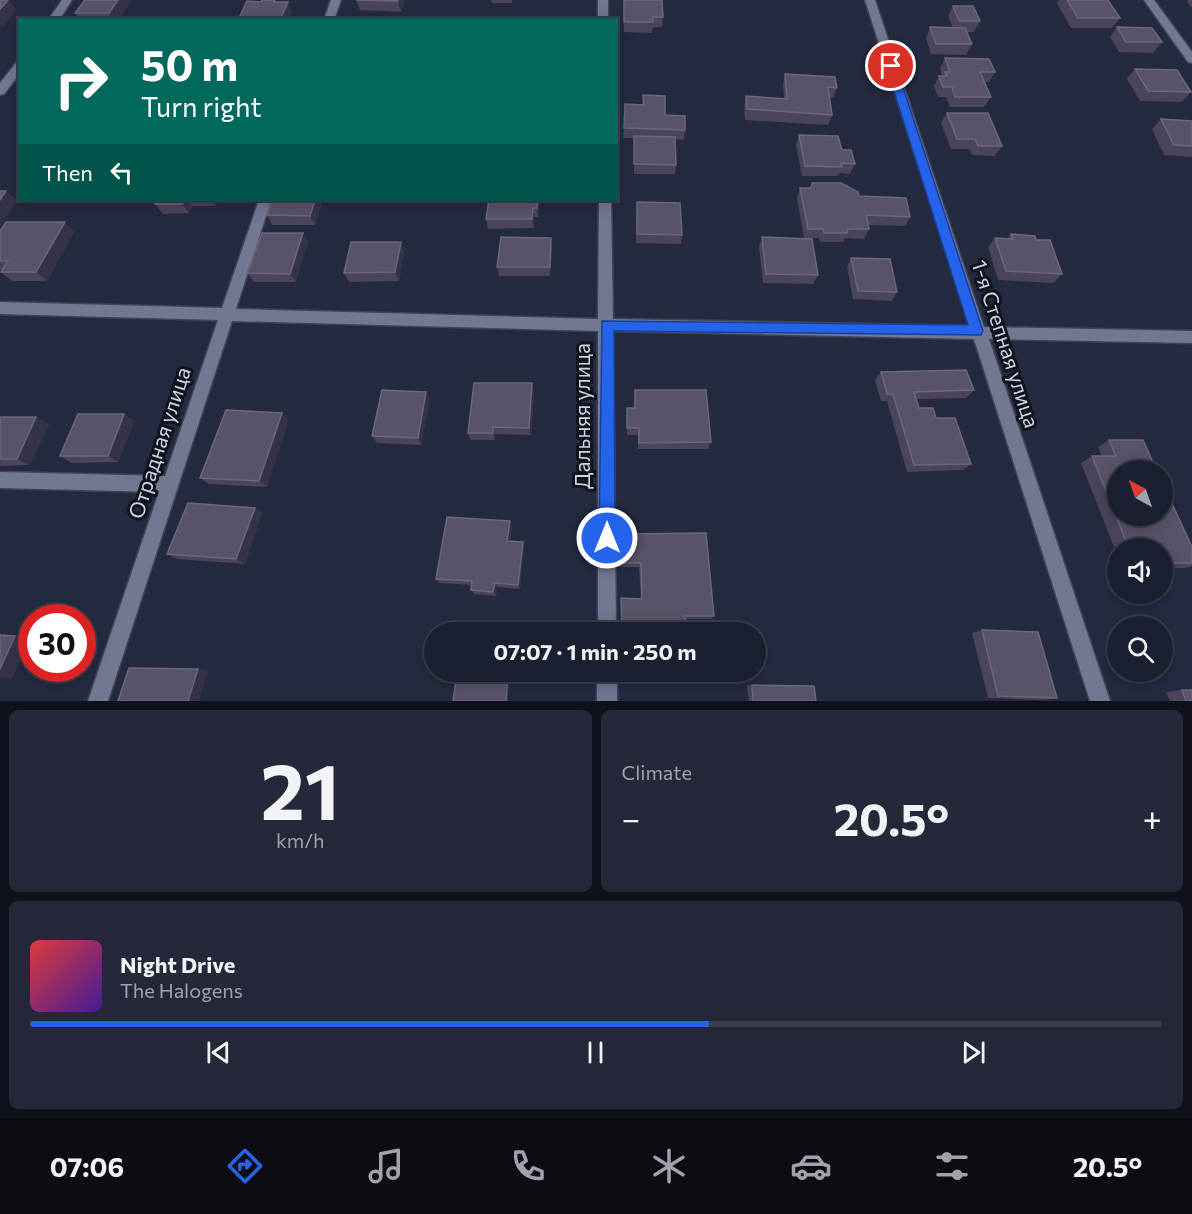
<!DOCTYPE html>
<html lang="en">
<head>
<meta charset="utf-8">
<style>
  body { margin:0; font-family:Commissioner,sans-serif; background:#242838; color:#f1f3f6; height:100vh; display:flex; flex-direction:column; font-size:22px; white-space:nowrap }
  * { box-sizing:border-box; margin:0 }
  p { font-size:20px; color:#a0a3ab }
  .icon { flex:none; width:33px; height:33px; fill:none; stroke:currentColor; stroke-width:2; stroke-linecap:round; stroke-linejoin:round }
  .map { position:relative; height:701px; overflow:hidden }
  .panel { display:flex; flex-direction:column; gap:9px; padding:9px; background:#0f121a; flex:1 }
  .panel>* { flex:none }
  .hud { position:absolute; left:18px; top:18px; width:600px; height:183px; border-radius:0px; box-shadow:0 3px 15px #0003,0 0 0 2px #393e4c; background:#00695c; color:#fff; overflow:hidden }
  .needle { width:39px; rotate:320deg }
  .buttons { position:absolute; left:1107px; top:460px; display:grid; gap:12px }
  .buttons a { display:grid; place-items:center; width:66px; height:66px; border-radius:50%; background:#1b2030; box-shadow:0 3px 15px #0003,0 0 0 2px #393e4c; font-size:30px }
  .speed { position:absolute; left:18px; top:604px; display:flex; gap:12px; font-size:30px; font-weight:700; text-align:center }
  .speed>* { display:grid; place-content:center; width:78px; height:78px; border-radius:50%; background:#1b2030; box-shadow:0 3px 15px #0003,0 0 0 2px #393e4c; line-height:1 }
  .speed .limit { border:9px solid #d22; background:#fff; color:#111 }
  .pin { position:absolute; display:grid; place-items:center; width:51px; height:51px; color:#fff; margin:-26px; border:3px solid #fff; border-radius:50%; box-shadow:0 2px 6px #0007 }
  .me { position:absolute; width:66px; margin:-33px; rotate:0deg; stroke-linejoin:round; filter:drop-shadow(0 0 4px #0008) }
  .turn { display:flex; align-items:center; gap:21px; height:126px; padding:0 24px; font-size:27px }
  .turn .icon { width:78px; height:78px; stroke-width:2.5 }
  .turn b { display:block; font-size:42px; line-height:51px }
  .then { display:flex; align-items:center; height:57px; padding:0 24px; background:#0003; gap:12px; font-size:22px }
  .big { font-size:45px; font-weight:700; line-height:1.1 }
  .panel .tile { flex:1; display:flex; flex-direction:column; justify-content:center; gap:9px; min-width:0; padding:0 21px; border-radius:9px; background:#242838 }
  .panel .dial { align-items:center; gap:0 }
  .dial b { font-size:78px; line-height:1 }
  .song { display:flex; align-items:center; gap:18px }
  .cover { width:72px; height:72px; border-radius:9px; background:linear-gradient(135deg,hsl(0 70% 55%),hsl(260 70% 35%)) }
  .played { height:6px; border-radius:3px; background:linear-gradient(90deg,#2563eb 60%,#393e4c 60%) }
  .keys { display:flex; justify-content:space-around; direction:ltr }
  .heat { display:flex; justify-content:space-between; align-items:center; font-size:33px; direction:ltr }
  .panel .tiles { flex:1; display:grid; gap:9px; grid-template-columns:1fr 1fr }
  .tile:last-child { grid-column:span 2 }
  .trip { position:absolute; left:424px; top:622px; width:342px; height:60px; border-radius:30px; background:#1b2030; box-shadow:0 3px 15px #0003,0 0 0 2px #393e4c; font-weight:700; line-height:60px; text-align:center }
  .tabs { display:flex; height:96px; justify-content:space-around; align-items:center; background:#0b0d13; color:#a0a3ab }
  .tabs .icon { width:42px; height:42px }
  .tabs .selected { color:#2563eb }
  .tabs b { font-size:27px; color:#f1f3f6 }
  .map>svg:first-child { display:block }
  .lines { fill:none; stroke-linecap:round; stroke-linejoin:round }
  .minor-casing { stroke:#404457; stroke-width:3 }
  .minor { fill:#707892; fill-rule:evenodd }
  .wall { fill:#4b445b }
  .shaded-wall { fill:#35334a }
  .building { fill:#595369; stroke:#6b677c; stroke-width:1.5 }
  .route { fill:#2563eb; stroke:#184099; stroke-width:1.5 }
  .labels { text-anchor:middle; stroke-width:6; stroke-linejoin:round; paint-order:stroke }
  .street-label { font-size:21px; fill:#ced2e1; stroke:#11131d }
</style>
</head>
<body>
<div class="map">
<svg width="1192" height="701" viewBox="0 0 1192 701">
  <rect width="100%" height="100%" fill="#242a40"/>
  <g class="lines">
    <defs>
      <g id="minor">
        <path d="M62 0H72L59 20H48Z"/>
        <path d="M331 0H341L334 20H324Z"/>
        <rect x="598" y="0" width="10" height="20"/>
        <path d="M865 0H875L984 327 1192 331V343L989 339 1110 701H1090L974 339 613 331 616 633H598V331L232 321 108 701H88L159 492 0 488V472L165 476 218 320 0 314V302L222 308 259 200H271L236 309 598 319 599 200H611L613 319 970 326Z"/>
        <path d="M1144 0H1154L1192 52V63L1188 62Z"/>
        <path d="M20 62V73L4 94 0 95V83L16 63Z"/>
        <rect x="597" y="672" width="20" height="29"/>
      </g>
    </defs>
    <use href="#minor" class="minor-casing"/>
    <use href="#minor" class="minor"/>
  </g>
  <g class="wall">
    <path d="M356 0H404V2L401 12 360 10Z"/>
    <path d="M491 0H512V3H492Z"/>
    <path d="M624 0 663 17 662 27H653L652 33 624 32Z"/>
    <path d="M1059 0H1108L1120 18 1112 28H1071L1057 3Z"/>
    <path d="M1188 0H1192V8L1187 2Z"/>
    <path d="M130 2 119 20H80L75 13Z"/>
    <path d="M953 6 980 21 974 32H967L972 44 966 55 931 54 926 38 930 27 953 28 948 16Z"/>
    <path d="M1117 27 1162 42 1153 53 1119 52 1110 37Z"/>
    <path d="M945 58 995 72 989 82H984L991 97 984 107H950L946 97H938L934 86 939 76H942L940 69Z"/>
    <path d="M1135 69 1191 92 1182 102 1140 101 1127 79Z"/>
    <path d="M785 74 837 88 833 98H830L832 115 828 125 745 120 744 107 746 96 784 99 783 85Z"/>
    <path d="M643 95 665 115 685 130 684 140 675 139 676 165 675 174H634V138H623L624 128 642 105Z"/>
    <path d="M947 113 1002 146 995 156 972 155 969 149H951L941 123Z"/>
    <path d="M1161 119 1192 121V157L1164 155 1152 129Z"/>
    <path d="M799 135 842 150 855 164 850 174 839 173 838 176H802L796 145Z"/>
    <path d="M812 183 910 217 905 226 868 225 869 229 864 239 845 238 843 242H820L819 238H804L797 198 800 188H810Z"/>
    <path d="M157 200H218L215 206H192L189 213 163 214 155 204Z"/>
    <path d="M323 200 315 225H272L267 215Z"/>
    <path d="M489 200H562V203H539L538 217H534V228L488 229 486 219Z"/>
    <path d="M637 202 682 235 681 244 636 243Z"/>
    <path d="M0 231 74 232 47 281H12L1 272 2 270H0Z"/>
    <path d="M303 233 308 242 296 282H254L247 273Z"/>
    <path d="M1011 234 1036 240 1062 274 1053 283 998 280 988 247 995 238H1008Z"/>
    <path d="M762 237 818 275 813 284 763 283 759 247Z"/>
    <path d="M552 247 550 276H499L497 267Z"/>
    <path d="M404 251 399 281 349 282 344 273Z"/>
    <path d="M851 258 897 292 892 301 853 299 847 267Z"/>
    <path d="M881 372 974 390 966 398 917 399 919 408 936 418 971 464 963 470 907 472 887 401H881L875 380Z"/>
    <path d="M532 383 534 391 531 435 495 434V440H471L468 433Z"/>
    <path d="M635 390 711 442 708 449H638V435H627V408H634Z"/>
    <path d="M426 392 430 399 421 445 377 443 372 436Z"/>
    <path d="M282 413 288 420 267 487 209 484 200 478Z"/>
    <path d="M124 414 134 421 118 462 72 463 60 456Z"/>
    <path d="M0 417H36L49 424 29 465 0 466Z"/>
    <path d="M1109 440 1192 547V566L1185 568H1162V549H1118V557L1081 463 1092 456H1102L1098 447Z"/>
    <path d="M255 508 262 513 245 564 177 559 167 554Z"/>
    <path d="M512 526 510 541 523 542 524 547 520 589 497 587 496 596 474 594 471 590 472 585 440 583 436 579Z"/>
    <path d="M619 534 714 616 711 619H686L687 633H621V598L641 599 639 567H619Z"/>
    <path d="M982 630 1057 698 1045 700 988 698 972 633Z"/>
    <path d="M752 685 816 701H749L747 686Z"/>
    <path d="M1182 690 1192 701H1170L1166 692Z"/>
  </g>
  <g class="shaded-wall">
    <path d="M8 0 16 10 3 27 0 24V9Z"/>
    <path d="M118 0H129L130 2 119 20H113L109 13Z"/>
    <path d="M398 0H404V2L401 12 398 1Z"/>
    <path d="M288 2 292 12 289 20H280Z"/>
    <path d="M6 191 17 200 0 226V200Z"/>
    <path d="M184 200H187L192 206 189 213 182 204Z"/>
    <path d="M210 200H218L215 206Z"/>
    <path d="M315 200H323L315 225 310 216Z"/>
    <path d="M538 200 539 207 538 217 537 208Z"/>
    <path d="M533 208 534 217V228L532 219Z"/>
    <path d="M65 222 74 232 47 281 36 272Z"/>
    <path d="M303 233 308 242 296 282 290 274Z"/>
    <path d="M551 238 552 247 550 276V267Z"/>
    <path d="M401 242 404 251 399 281 395 272Z"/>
    <path d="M532 383 534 391 531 435 529 428Z"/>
    <path d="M426 392 430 399 421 445 418 438Z"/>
    <path d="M282 413 288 420 267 487 259 481Z"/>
    <path d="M124 414 134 421 118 462 108 456Z"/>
    <path d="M36 417 49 424 29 465 17 459Z"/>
    <path d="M493 427 495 434V440L493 433Z"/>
    <path d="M255 508 262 513 245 564 236 559Z"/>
    <path d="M510 521 512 526 509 546 507 541Z"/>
    <path d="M523 542 524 547 520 589 518 585Z"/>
    <path d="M495 583 497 587 496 596 493 592Z"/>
    <path d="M15 636 30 638 12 679 0 678V669Z"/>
    <path d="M198 669 208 671 199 701H188Z"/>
    <path d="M508 672H510L508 701H506Z"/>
  </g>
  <g class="building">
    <path d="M0 0H8L0 9Z"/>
    <path d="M85 0H118L109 13H75Z"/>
    <path d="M262 0H275L274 2H288L280 20H238L247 1 261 2Z"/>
    <path d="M356 0H398V1Z"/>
    <path d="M624 0H662L663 17H653V22H624Z"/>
    <path d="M1067 0H1108L1120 18H1078Z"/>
    <path d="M953 6H973L980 21H959Z"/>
    <path d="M530 17 559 18V20H530Z"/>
    <path d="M486 18H507V20H485Z"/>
    <path d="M930 27 965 28 972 44H936Z"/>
    <path d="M1117 27 1152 28 1162 42H1126Z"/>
    <path d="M945 58 989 59 995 72H980L991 97H955L952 87H943L939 76H947L945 72H950Z"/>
    <path d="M1135 69 1177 70 1191 92 1148 91Z"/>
    <path d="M785 74 835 77 837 88 828 87 832 115 747 109 746 96 787 99Z"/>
    <path d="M643 95 665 96V115L685 116V130L624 128 625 104 644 105Z"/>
    <path d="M947 113H988L1002 146H978L975 139H957Z"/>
    <path d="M1161 119 1192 121V146L1174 145Z"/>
    <path d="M799 135 838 136 842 150H851L855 164 841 163 842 167 805 166Z"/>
    <path d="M634 136 675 137 676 165 634 164Z"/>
    <path d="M812 183H841L858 192 859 196 906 198 910 217 866 215 869 229H848L847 233H824L823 229H808L800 188H811Z"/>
    <path d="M0 191H6L0 200Z"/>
    <path d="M157 200H184L182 204H155Z"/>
    <path d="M272 200H315L310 216 267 215Z"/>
    <path d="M489 200H538L537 208H533L532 219H486Z"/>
    <path d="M637 202 680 203 682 235 637 234Z"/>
    <path d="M6 222H65L36 272H1L8 261H0V231Z"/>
    <path d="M262 233H303L290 274 247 273Z"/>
    <path d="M1011 234 1035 236 1036 240H1050L1062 274 1006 271 995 238 1013 239Z"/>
    <path d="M501 237 551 238 550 267H497Z"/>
    <path d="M762 237 812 239 818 275 766 274Z"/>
    <path d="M351 242H401L395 272 344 273Z"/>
    <path d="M851 258 890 259 897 292 858 291Z"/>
    <path d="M966 370 974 390 914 392 919 408H933L936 418H955L971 464 914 465 893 394H887L881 372Z"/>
    <path d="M474 383H532L529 428 493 427V433H468Z"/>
    <path d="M382 390 426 392 418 438 372 436Z"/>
    <path d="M635 390H706L711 442 639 443V428H627V408H635Z"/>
    <path d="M226 410 282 413 259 481 200 478Z"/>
    <path d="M78 414H124L108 456H60Z"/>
    <path d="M0 417H36L17 459H0Z"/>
    <path d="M1109 440H1143L1157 471H1118V516H1162V482L1192 547V563H1162V549H1129L1092 456H1116Z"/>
    <path d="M188 503 255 508 236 559 167 554Z"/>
    <path d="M447 517 510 521 507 541 523 542 518 585 495 583 493 592 471 590 472 581 436 579Z"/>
    <path d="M706 533 714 616H685L687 633H622L621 598 642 599 641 563H620L619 534Z"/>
    <path d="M982 630 1038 632 1057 698 998 696Z"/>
    <path d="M0 635 15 636 0 669Z"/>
    <path d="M129 668 198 669 188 701H118Z"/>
    <path d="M457 672H508L506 701H453Z"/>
    <path d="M752 685 814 686 816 701H753Z"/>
    <path d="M1182 690H1192V701H1186Z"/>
  </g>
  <path class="route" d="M891 63 896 66 983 331 981 335 614 331 615 538 613 544 607 546 602 544 599 538 602 321 968 325 886 66Z"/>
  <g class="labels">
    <g class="street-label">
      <text transform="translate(1005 344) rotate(72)" y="7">1-я Степная улица</text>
      <text transform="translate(583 416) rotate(-90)" y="7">Дальняя улица</text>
      <text transform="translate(160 443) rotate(-72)" y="7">Отрадная улица</text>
    </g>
  </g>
</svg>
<div class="buttons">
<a><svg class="needle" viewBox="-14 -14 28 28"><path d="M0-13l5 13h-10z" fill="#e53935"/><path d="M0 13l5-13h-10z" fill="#a0a3ab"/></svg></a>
<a><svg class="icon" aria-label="sound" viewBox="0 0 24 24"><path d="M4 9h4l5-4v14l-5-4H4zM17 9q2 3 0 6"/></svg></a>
<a><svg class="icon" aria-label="search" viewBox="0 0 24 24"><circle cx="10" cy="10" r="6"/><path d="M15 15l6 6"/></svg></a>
</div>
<div class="speed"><div class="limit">30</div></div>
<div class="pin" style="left:891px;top:66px;background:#d93025"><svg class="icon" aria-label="arrive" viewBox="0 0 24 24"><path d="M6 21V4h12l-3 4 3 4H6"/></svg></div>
<svg class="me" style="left:607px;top:538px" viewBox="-20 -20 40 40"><circle r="17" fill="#2563eb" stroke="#fff" stroke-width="3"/><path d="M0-11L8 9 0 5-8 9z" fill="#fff"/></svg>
<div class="trip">07:07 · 1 min · 250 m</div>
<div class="hud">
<div class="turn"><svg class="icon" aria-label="right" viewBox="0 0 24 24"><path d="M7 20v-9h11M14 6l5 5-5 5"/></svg><div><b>50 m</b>Turn right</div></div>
<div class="then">Then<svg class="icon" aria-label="left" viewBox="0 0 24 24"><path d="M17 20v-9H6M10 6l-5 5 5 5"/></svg></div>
</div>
</div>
<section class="panel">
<div class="tiles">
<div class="tile dial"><b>21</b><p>km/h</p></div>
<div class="tile"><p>Climate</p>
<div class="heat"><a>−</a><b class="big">20.5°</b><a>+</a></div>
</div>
<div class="tile">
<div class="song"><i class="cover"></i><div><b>Night Drive</b><p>The Halogens</p></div></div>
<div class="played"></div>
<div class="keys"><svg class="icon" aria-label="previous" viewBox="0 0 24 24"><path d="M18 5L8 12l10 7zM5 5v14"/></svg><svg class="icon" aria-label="pause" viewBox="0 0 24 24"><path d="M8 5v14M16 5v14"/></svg><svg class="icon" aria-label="next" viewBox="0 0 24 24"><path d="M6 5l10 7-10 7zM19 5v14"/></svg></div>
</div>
</div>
</section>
<nav class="tabs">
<b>07:06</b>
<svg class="icon selected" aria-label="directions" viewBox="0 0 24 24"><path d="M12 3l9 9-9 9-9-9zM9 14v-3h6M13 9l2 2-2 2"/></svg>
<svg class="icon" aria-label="music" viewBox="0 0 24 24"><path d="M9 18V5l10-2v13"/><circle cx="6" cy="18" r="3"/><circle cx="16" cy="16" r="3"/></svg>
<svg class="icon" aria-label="phone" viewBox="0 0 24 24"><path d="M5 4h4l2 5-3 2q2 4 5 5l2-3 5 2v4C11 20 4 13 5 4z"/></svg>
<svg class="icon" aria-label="climate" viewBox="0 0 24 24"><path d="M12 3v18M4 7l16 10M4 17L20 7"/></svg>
<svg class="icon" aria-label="car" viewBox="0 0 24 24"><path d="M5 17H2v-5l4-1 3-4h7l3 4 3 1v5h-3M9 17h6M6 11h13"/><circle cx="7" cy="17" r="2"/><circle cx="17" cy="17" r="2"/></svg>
<svg class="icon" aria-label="filters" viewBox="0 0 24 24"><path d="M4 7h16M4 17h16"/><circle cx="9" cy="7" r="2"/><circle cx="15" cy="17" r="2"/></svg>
<b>20.5°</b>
</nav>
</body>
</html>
